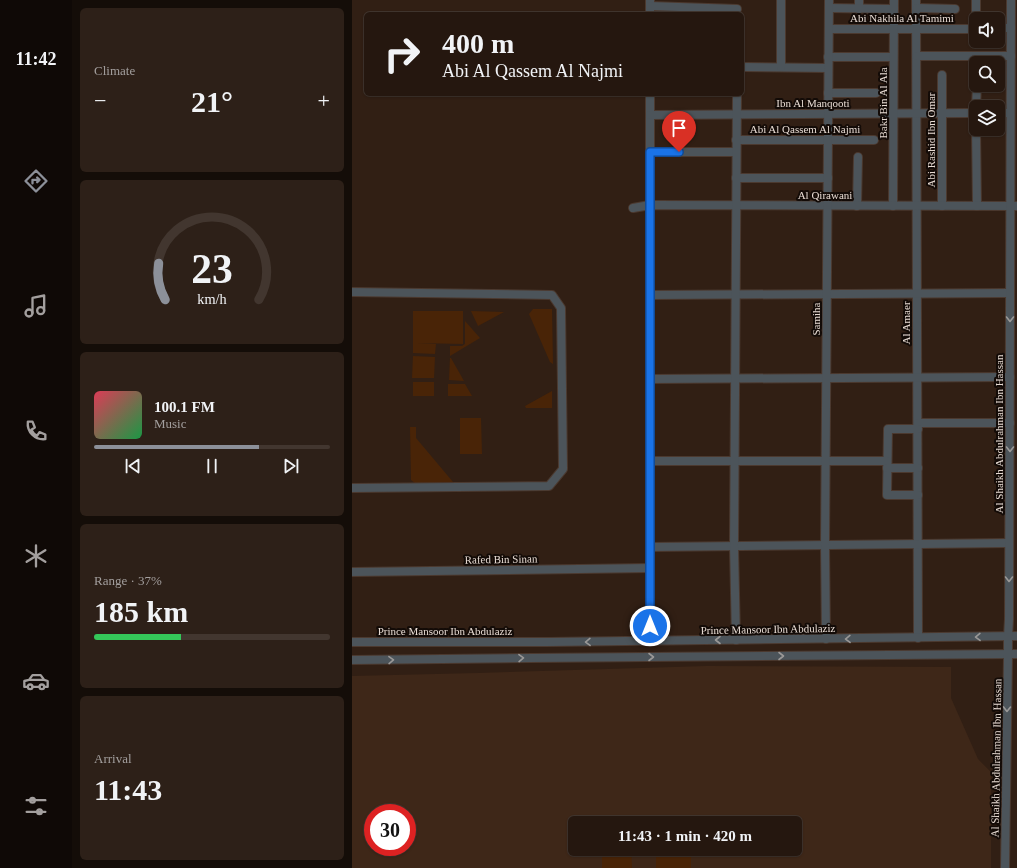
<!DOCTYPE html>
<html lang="en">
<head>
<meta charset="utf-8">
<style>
  body { margin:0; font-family:Georgia,serif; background:#2d2018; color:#f1f3f6; height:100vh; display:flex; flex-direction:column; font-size:15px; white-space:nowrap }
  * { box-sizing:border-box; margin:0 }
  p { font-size:13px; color:#a39f9e }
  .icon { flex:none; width:22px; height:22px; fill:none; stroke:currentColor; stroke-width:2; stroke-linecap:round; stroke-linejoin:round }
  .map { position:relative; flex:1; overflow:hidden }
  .panel { display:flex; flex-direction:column; gap:8px; padding:8px; background:#140d08; width:280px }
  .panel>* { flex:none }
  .hud { position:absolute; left:12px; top:12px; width:380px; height:84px; border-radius:6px; box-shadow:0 1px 3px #0004,0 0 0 1px #42362f; background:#25170f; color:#f1f3f6; overflow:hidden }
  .buttons { position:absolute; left:617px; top:12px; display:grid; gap:8px }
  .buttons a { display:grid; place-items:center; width:36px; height:36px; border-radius:6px; background:#25170f; box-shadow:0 1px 3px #0004,0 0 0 1px #42362f; font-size:20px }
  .speed { position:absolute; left:12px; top:804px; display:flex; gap:8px; font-size:20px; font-weight:700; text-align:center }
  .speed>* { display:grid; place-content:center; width:52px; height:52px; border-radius:50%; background:#25170f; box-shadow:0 1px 3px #0004,0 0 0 1px #42362f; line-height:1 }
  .speed .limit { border:6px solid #d22; background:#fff; color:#111 }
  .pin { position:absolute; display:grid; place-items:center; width:34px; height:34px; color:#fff; margin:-41px -17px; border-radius:50% 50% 50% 0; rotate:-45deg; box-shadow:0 0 4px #0007 }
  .pin .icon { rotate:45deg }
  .me { position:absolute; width:44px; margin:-22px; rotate:0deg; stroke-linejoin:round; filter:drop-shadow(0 0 3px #0008) }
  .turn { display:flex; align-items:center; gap:14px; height:84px; padding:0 12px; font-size:18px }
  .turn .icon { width:52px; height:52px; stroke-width:2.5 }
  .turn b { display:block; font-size:28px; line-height:34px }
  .big { font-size:30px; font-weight:600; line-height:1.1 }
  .panel .tile { flex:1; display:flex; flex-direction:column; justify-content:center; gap:6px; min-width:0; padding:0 14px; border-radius:6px; background:#2d2018 }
  .panel .dial { align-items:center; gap:0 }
  .dial svg { height:104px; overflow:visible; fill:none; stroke:#42362f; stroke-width:7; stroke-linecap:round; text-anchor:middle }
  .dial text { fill:#f1f3f6; stroke:none }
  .song { display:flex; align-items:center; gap:12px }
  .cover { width:48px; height:48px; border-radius:6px; background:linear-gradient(135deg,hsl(350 70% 55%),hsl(140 70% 35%)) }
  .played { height:4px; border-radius:2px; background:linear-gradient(90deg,#8c9099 70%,#42362f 70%) }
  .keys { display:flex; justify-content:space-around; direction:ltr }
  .heat { display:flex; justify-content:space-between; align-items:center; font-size:22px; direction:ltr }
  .charge { height:6px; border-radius:3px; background:linear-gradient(90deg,#34c759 37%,#42362f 0) }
  .trip { position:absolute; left:216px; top:816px; width:234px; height:40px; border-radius:6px; background:#25170f; box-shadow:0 1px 3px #0004,0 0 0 1px #42362f; font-weight:600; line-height:40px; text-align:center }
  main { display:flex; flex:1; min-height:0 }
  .menu { display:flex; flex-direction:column; width:72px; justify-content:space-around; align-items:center; background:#0f0906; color:#a39f9e }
  .menu .icon { width:28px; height:28px }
  .menu .current { color:#8c9099 }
  .menu b { font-size:18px; color:#f1f3f6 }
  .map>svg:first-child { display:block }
  .built { fill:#3e2718; fill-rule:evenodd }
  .green { fill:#492407 }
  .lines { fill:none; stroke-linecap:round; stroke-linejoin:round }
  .minor-casing { stroke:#4b392f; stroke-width:10 }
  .minor { stroke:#4c545a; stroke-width:8 }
  .oneway { stroke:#9a9897 }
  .route-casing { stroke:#114b97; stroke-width:10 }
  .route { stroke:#1a73e8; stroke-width:7 }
  .labels { text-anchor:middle; stroke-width:4; stroke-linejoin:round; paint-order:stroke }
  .street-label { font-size:11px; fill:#e8dcd4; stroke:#130b07 }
</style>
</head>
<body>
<main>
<nav class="menu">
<b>11:42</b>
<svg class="icon current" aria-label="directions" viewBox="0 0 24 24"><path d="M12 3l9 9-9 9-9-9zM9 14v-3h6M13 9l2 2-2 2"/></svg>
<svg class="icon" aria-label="music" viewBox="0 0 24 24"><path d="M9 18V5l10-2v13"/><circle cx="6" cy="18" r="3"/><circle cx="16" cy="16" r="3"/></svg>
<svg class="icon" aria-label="phone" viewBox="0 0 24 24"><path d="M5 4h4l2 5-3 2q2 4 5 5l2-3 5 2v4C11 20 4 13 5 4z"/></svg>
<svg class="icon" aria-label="climate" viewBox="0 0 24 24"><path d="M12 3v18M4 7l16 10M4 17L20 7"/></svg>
<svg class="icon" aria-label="car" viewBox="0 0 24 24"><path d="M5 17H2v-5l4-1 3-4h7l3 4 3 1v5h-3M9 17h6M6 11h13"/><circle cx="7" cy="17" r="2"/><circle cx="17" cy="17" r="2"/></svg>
<svg class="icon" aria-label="filters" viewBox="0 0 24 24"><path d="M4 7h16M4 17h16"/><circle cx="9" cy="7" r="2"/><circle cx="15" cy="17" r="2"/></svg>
</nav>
<section class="panel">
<div class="tile"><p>Climate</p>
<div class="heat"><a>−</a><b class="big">21°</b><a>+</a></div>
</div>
<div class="tile dial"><svg viewBox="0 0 100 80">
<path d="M14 69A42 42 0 1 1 86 69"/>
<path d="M14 69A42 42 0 0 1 9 41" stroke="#8c9099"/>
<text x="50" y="56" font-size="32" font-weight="700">23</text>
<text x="50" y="72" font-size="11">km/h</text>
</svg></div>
<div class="tile">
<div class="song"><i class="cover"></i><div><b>100.1 FM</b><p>Music</p></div></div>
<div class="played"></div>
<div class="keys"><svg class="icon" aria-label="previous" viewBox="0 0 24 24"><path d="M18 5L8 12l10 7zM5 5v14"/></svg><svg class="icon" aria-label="pause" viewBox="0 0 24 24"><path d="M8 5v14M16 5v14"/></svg><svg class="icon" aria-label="next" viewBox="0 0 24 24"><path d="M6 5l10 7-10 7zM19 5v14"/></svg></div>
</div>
<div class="tile"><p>Range · 37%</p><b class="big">185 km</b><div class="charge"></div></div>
<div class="tile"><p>Arrival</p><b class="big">11:43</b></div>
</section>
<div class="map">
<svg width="665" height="868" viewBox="0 0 665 868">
  <rect width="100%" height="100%" fill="#311f14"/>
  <path class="built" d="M355 666 599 667V698L626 759 639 772V868H0V676L126 673ZM21 813H55V847H21ZM223 823H443V849H223Z"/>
  <g class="green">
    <path d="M181 309H200L201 364 198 362 177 314Z"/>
    <path d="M61 311H111V344L65 343 84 344 83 354 61 353Z"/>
    <path d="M119 311 152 312 126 326Z"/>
    <path d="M113 321 128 338 98 356V346H110L113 344Z"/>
    <path d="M61 356 83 357 82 378H60Z"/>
    <path d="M98 358H99L112 381 97 380Z"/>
    <rect x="61" y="382" width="21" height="14"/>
    <path d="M96 384H113L120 396H96Z"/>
    <path d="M200 391V408H174L173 406Z"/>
    <path d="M108 418H129L130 454H108Z"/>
    <path d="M58 427H64V438L101 482 64 484 59 480Z"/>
    <path d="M250 849H279L280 868H250Z"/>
    <rect x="304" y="849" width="35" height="19"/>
  </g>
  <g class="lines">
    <defs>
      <g id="minor">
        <path d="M298 0V14"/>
        <path d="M507 0V9"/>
        <path d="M564 0 566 638"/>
        <path d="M298 6 385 9"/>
        <path d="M477 8 542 9"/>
        <path d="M565 8 603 9"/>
        <path d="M646 28H659"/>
        <path d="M477 29H624"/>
        <path d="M624 29V0"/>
        <path d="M565 56H659"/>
        <path d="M476 57H541"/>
        <path d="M390 67 476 68"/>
        <path d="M429 67V0"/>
        <path d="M476 93H524"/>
        <path d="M298 94V641"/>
        <path d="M624 107 625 85"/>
        <path d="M646 113H658"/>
        <path d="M298 115 624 113"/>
        <path d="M624 129 625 206"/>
        <path d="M384 140H522"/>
        <path d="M298 152H384"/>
        <path d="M384 178H476"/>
        <path d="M505 206 506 157"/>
        <path d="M541 206 542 0"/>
        <path d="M590 206V75"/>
        <path d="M281 208 298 205 665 206"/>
        <path d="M0 292 200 295 209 308 211 469 197 486 0 488"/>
        <path d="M298 295 658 293"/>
        <path d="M298 379 658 377"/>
        <path d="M566 423H658"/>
        <path d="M566 429H536L535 495H566"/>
        <path d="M298 461H535"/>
        <path d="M535 468H566"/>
        <path d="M298 547 657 543"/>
        <path d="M0 572 298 568"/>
        <path d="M474 639 473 545 477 0"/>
        <path d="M384 640 382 546 385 94"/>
        <path d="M0 642H196L665 636"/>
        <path d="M0 660 180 658 665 654"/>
        <path d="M653 868 656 655V637L657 619 659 0"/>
      </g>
    </defs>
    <use href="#minor" class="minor-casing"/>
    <use href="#minor" class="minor"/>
  </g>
  <defs><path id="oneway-chevron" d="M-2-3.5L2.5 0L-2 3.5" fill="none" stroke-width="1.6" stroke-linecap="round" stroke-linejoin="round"/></defs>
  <g class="oneway">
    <use href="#oneway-chevron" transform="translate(658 319) rotate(90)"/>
    <use href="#oneway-chevron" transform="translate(658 449) rotate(90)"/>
    <use href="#oneway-chevron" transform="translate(657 579) rotate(90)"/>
    <use href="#oneway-chevron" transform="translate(626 637) rotate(179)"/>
    <use href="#oneway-chevron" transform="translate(496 639) rotate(179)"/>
    <use href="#oneway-chevron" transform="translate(366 640) rotate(180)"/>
    <use href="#oneway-chevron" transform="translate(236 642) rotate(179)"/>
    <use href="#oneway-chevron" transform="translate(429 656)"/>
    <use href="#oneway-chevron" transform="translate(299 657)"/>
    <use href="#oneway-chevron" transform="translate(169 658) rotate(-1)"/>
    <use href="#oneway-chevron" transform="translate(39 660) rotate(-1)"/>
    <use href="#oneway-chevron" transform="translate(655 709) rotate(91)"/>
  </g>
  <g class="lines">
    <defs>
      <path id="route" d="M298 626V152H327"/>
    </defs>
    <use href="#route" class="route-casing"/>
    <use href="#route" class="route"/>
  </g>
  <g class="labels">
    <g class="street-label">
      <text x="550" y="22">Abi Nakhila Al Tamimi</text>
      <text x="461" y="107">Ibn Al Manqooti</text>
      <text transform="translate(531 103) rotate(-90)" y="4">Bakr Bin Al Ala</text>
      <text x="453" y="133">Abi Al Qassem Al Najmi</text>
      <text transform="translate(579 140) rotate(-90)" y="4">Abi Rashid Ibn Omar</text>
      <text x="473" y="199">Al Qirawani</text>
      <text transform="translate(464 319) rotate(-90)" y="4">Samiha</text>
      <text transform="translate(554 323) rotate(-90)" y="4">Al Amaer</text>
      <text transform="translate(647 434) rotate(-90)" y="4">Al Shaikh Abdulrahman Ibn Hassan</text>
      <text transform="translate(149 559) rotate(-1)" y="4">Rafed Bin Sinan</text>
      <text transform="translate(416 629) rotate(-1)" y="4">Prince Mansoor Ibn Abdulaziz</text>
      <text x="93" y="635">Prince Mansoor Ibn Abdulaziz</text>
      <text transform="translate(644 758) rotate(-89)" y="4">Al Shaikh Abdulrahman Ibn Hassan</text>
    </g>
  </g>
</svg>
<div class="buttons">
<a><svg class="icon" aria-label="sound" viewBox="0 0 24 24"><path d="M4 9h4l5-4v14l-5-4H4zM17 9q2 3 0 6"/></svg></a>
<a><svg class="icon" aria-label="search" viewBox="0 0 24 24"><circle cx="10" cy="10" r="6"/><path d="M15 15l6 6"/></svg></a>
<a><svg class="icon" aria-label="layers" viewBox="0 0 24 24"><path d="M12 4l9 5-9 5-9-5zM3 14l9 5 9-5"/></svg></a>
</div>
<div class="speed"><div class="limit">30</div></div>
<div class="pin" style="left:327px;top:152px;background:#d93025"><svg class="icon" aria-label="arrive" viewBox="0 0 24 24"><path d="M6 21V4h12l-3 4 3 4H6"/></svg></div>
<svg class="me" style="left:298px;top:626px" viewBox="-20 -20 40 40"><circle r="17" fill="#1a73e8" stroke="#fff" stroke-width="3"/><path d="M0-11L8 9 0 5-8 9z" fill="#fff"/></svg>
<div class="trip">11:43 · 1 min · 420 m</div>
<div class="hud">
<div class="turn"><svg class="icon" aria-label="right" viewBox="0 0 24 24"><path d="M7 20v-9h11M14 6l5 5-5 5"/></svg><div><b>400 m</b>Abi Al Qassem Al Najmi</div></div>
</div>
</div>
</main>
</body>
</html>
